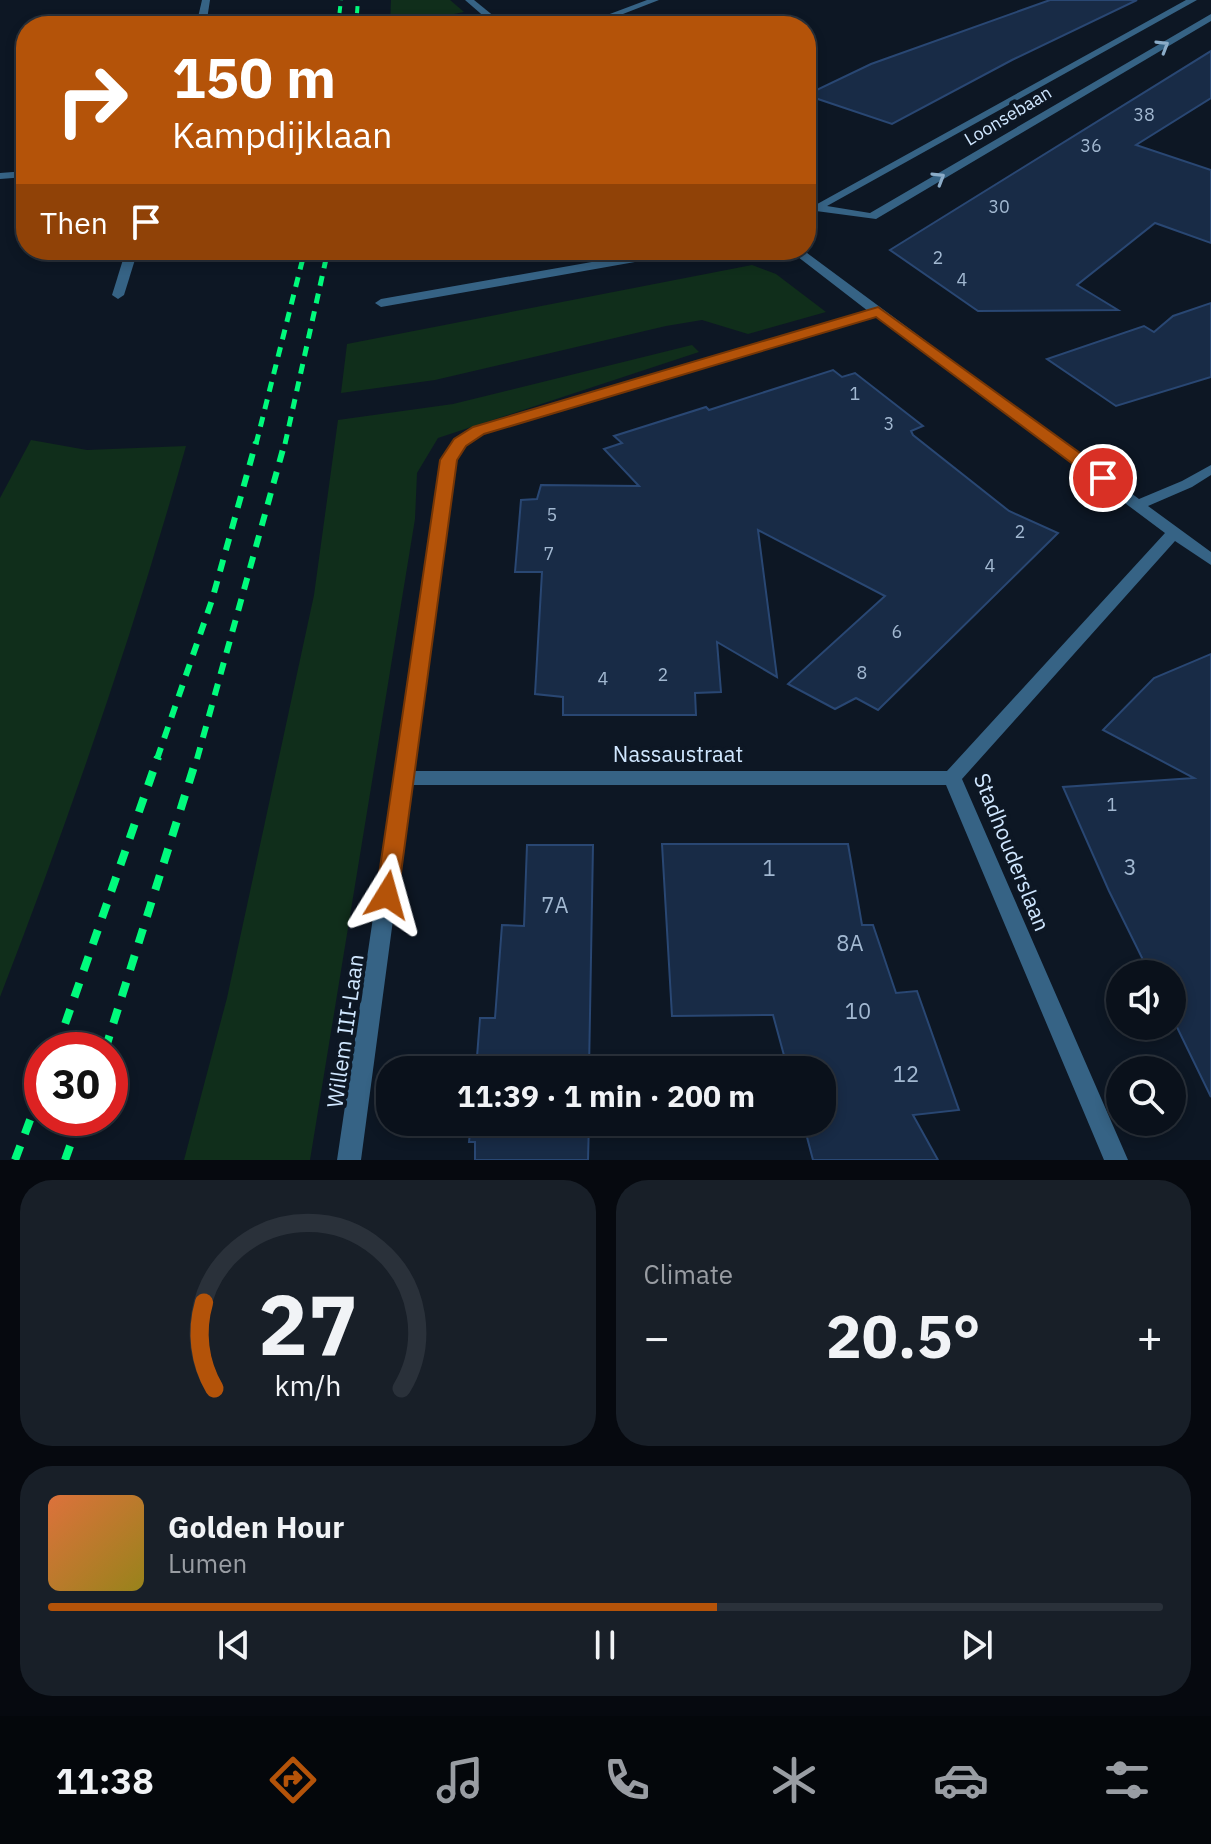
<!DOCTYPE html>
<html lang="en">
<head>
<meta charset="utf-8">
<style>
  body { margin:0; font-family:"IBM Plex Sans",sans-serif; background:#181f28; color:#f1f3f6; height:100vh; display:flex; flex-direction:column; font-size:30px; white-space:nowrap }
  * { box-sizing:border-box; margin:0 }
  p { font-size:26px; color:#999da3 }
  .icon { flex:none; width:44px; height:44px; fill:none; stroke:currentColor; stroke-width:2; stroke-linecap:round; stroke-linejoin:round }
  .map { position:relative; height:1160px; overflow:hidden }
  .side { display:flex; flex-direction:column; gap:20px; padding:20px; background:#06090f; flex:1 }
  .side>* { flex:none }
  .guide { position:absolute; left:16px; top:16px; width:800px; height:244px; border-radius:32px; box-shadow:0 4px 12px #0003,0 0 0 2px #2a313a; background:#b45309; color:#fff; overflow:hidden }
  .buttons { position:absolute; left:1106px; top:960px; display:grid; gap:16px }
  .buttons a { display:grid; place-items:center; width:80px; height:80px; border-radius:50%; background:#0a111b; box-shadow:0 4px 12px #0003,0 0 0 2px #2a313a; font-size:40px }
  .speed { position:absolute; left:24px; top:1032px; display:flex; gap:16px; font-size:40px; font-weight:700; text-align:center }
  .speed>* { display:grid; place-content:center; width:104px; height:104px; border-radius:50%; background:#0a111b; box-shadow:0 4px 12px #0003,0 0 0 2px #2a313a; line-height:1 }
  .speed .limit { border:12px solid #d22; background:#fff; color:#111 }
  .pin { position:absolute; display:grid; place-items:center; width:68px; height:68px; color:#fff; margin:-34px; border:4px solid #fff; border-radius:50%; box-shadow:0 2px 8px #0007 }
  .me { position:absolute; width:88px; margin:-44px; rotate:8deg; stroke-linejoin:round; filter:drop-shadow(0 0 6px #0008) }
  .turn { display:flex; align-items:center; gap:28px; height:168px; padding:0 24px; font-size:36px }
  .turn .icon { width:104px; height:104px; stroke-width:2.5 }
  .turn b { display:block; font-size:56px; line-height:68px }
  .then { display:flex; align-items:center; height:76px; padding:0 24px; background:#0003; gap:16px; font-size:30px }
  .big { font-size:60px; font-weight:700; line-height:1.1 }
  .side .tile { flex:1; display:flex; flex-direction:column; justify-content:center; gap:12px; min-width:0; padding:0 28px; border-radius:32px; background:#181f28 }
  .side .dial { align-items:center; gap:0 }
  .dial svg { height:208px; overflow:visible; fill:none; stroke:#2a313a; stroke-width:7; stroke-linecap:round; text-anchor:middle }
  .dial text { fill:#f1f3f6; stroke:none }
  .song { display:flex; align-items:center; gap:24px }
  .cover { width:96px; height:96px; border-radius:12px; background:linear-gradient(135deg,hsl(20 70% 55%),hsl(50 70% 35%)) }
  .played { height:8px; border-radius:4px; background:linear-gradient(90deg,#b45309 60%,#2a313a 60%) }
  .keys { display:flex; justify-content:space-around; direction:ltr }
  .heat { display:flex; justify-content:space-between; align-items:center; font-size:44px; direction:ltr }
  .side .tiles { flex:1; display:grid; gap:20px; grid-template-columns:1fr 1fr }
  .tile:last-child { grid-column:span 2 }
  .trip { position:absolute; left:376px; top:1056px; width:460px; height:80px; border-radius:32px; background:#0a111b; box-shadow:0 4px 12px #0003,0 0 0 2px #2a313a; font-weight:700; line-height:80px; text-align:center }
  .tab-bar { display:flex; height:128px; justify-content:space-around; align-items:center; background:#04070b; color:#999da3 }
  .tab-bar .icon { width:56px; height:56px }
  .tab-bar .on { color:#b45309 }
  .tab-bar b { font-size:36px; color:#f1f3f6 }
  .map>svg:first-child { display:block }
  .green { fill:#102e1b }
  .building { fill:#182b46; stroke:#294773; stroke-width:2 }
  .lines { fill:none; stroke-linecap:round; stroke-linejoin:round }
  .service { fill:#366385; fill-rule:evenodd }
  .minor { fill:#366385; fill-rule:evenodd }
  .rail-far3 { stroke:#00fb7c; stroke-width:4; stroke-dasharray:7 6; stroke-linecap:butt }
  .rail-far2 { stroke:#00fb7c; stroke-width:5; stroke-dasharray:10 8; stroke-linecap:butt }
  .rail-far1 { stroke:#00fb7c; stroke-width:6; stroke-dasharray:12 10; stroke-linecap:butt }
  .rail { stroke:#00fb7c; stroke-width:8; stroke-dasharray:15 13; stroke-linecap:butt }
  .oneway { stroke:#8bacc8 }
  .route { fill:#b45309; stroke:#753606; stroke-width:2 }
  .labels { text-anchor:middle; stroke-width:8; stroke-linejoin:round; paint-order:stroke }
  .number-label { font-size:18px; fill:#a2b8d1 }
  .far-street-label { font-size:18px; fill:#d0e7ff; stroke:#0d1724 }
  .street-label { font-size:22px; fill:#d0e7ff; stroke:#0d1724 }
  .near-number-label { font-size:22px; fill:#a2b8d1 }
</style>
</head>
<body>
<div class="map">
<svg width="1211" height="1160" viewBox="0 0 1211 1160">
  <rect width="100%" height="100%" fill="#0d1724"/>
  <g class="green">
    <path d="M391 0H450L464 12 454 14 461 20 432 26H390Z"/>
    <path d="M752 265 776 274 826 312 748 334 702 320 666 326 435 380 341 393 347 344Z"/>
    <path d="M692 345 699 352 438 438 417 473 415 519 310 1160H184L227 998 314 595 338 420 453 404Z"/>
    <path d="M31 440 87 450 186 446C134 632 70 816 0 997V498Z"/>
  </g>
  <g class="building">
    <path d="M1050 0H1137L1012 60 892 124 806 95 871 64Z"/>
    <path d="M1211 51V98L1136 145 1211 170V243L1155 223 1077 285 1118 310 978 311 890 250Z"/>
    <path d="M1211 303V377L1116 406 1047 359 1144 326 1154 332 1173 316Z"/>
    <path d="M833 370 842 377 855 373 923 426 911 431 913 435 1009 511 1058 533 878 710 856 698 835 709 788 684 885 596 758 530 777 677 717 642 721 692 695 693 696 715H563V697L535 694 542 572H515L521 500 537 499 541 485 639 486 604 449 622 443 614 436 706 407 709 410Z"/>
    <path d="M1211 654V1097L1172 1017V974H1150L1109 891 1063 787 1194 778 1103 730 1154 678Z"/>
    <path d="M662 844H848L862 925H873L896 993 917 991 959 1110 913 1115 938 1160H813L803 1122H822V1070H788L773 1015 672 1016Z"/>
    <path d="M527 845H593L589 1070H476L480 1018H495L502 925 524 926Z"/>
    <path d="M471 1122H589L588 1160H475V1142H469Z"/>
  </g>
  <g class="lines">
    <path class="service" d="M660 250H686L680 254 381 307 375 303 381 299Z"/>
    <g class="minor">
      <path d="M202 0H210L206 26H196Z"/>
      <path d="M465 0H474L506 26H495Z"/>
      <path d="M647 0H659L592 26H578Z"/>
      <path d="M1186 0H1197L827 206 870 213 1211 14V21L876 219 816 211 810 208Z"/>
      <path d="M26 171V177L0 179V173Z"/>
      <path d="M126 250H138L124 295 118 299 112 295Z"/>
      <path d="M789 250H803L1139 499 1182 481 1211 465V475L1192 487 1148 506 1211 552V565L1175 541 962 779 1128 1160H1104L946 785H411L361 1160H337L441 460 454 439 473 428 868 311ZM876 317 1165 533 947 771H413L455 460 464 445 483 434Z"/>
    </g>
    <g class="rail-far3">
      <path d="M338 26 341 0"/>
      <path d="M356 26 358 0"/>
    </g>
    <g class="rail-far2">
      <path d="M256 444 305 250"/>
      <path d="M285 444 328 250"/>
    </g>
    <g class="rail-far1">
      <path d="M157 759 212 600 256 442"/>
      <path d="M197 759 285 442"/>
    </g>
    <g class="rail">
      <path d="M56 1050 158 757"/>
      <path d="M105 1050 197 757"/>
      <path d="M15 1160 42 1088"/>
      <path d="M65 1160 80 1118"/>
    </g>
  </g>
  <defs><path id="oneway-chevron" d="M-2-3.5L2.5 0L-2 3.5" fill="none" stroke-width="1.6" stroke-linecap="round" stroke-linejoin="round" transform="scale(2)"/></defs>
  <g class="oneway">
    <use href="#oneway-chevron" transform="translate(1163 46) rotate(-31)"/>
    <use href="#oneway-chevron" transform="translate(939 178) rotate(-31)"/>
  </g>
  <path class="route" d="M878 307 1109 474 1111 478 1109 482H1097L876 317 484 434 466 446 457 460 398 895 395 902 387 904 379 902 376 895 440 460 454 439 473 427Z"/>
  <g class="labels">
    <g class="number-label">
      <text x="1144" y="121">38</text>
      <text x="1091" y="152">36</text>
      <text x="999" y="213">30</text>
      <text x="938" y="264">2</text>
      <text x="962" y="286">4</text>
      <text x="855" y="400">1</text>
      <text x="889" y="430">3</text>
      <text x="552" y="521">5</text>
      <text x="1020" y="538">2</text>
      <text x="549" y="560">7</text>
      <text x="990" y="572">4</text>
      <text x="897" y="638">6</text>
      <text x="862" y="679">8</text>
      <text x="663" y="681">2</text>
      <text x="603" y="685">4</text>
      <text x="1112" y="811">1</text>
    </g>
    <g class="far-street-label">
      <text transform="translate(1008 116) rotate(-31)" y="6">Loonsebaan</text>
    </g>
    <g class="street-label">
      <text x="678" y="762">Nassaustraat</text>
      <text transform="translate(1012 852) rotate(68)" y="8">Stadhouderslaan</text>
      <text transform="translate(345 1031) rotate(-82)" y="8">Willem III-Laan</text>
    </g>
    <g class="near-number-label">
      <text x="1130" y="875">3</text>
      <text x="769" y="876">1</text>
      <text x="555" y="913">7A</text>
      <text x="850" y="951">8A</text>
      <text x="858" y="1019">10</text>
      <text x="906" y="1082">12</text>
    </g>
  </g>
</svg>
<div class="buttons">
<a><svg class="icon" aria-label="sound" viewBox="0 0 24 24"><path d="M4 9h4l5-4v14l-5-4H4zM17 9q2 3 0 6"/></svg></a>
<a><svg class="icon" aria-label="search" viewBox="0 0 24 24"><circle cx="10" cy="10" r="6"/><path d="M15 15l6 6"/></svg></a>
</div>
<div class="speed"><div class="limit">30</div></div>
<div class="pin" style="left:1103px;top:478px;background:#d93025"><svg class="icon" aria-label="arrive" viewBox="0 0 24 24"><path d="M6 21V4h12l-3 4 3 4H6"/></svg></div>
<svg class="me" style="left:387px;top:895px" viewBox="-20 -20 40 40"><path d="M0-17L14 15 0 8-14 15z" fill="#b45309" stroke="#fff" stroke-width="4"/></svg>
<div class="trip">11:39 · 1 min · 200 m</div>
<div class="guide">
<div class="turn"><svg class="icon" aria-label="right" viewBox="0 0 24 24"><path d="M7 20v-9h11M14 6l5 5-5 5"/></svg><div><b>150 m</b>Kampdijklaan</div></div>
<div class="then">Then<svg class="icon" aria-label="arrive" viewBox="0 0 24 24"><path d="M6 21V4h12l-3 4 3 4H6"/></svg></div>
</div>
</div>
<section class="side">
<div class="tiles">
<div class="tile dial"><svg viewBox="0 0 100 80">
<path d="M14 69A42 42 0 1 1 86 69"/>
<path d="M14 69A42 42 0 0 1 10 36" stroke="#b45309"/>
<text x="50" y="56" font-size="32" font-weight="700">27</text>
<text x="50" y="72" font-size="11">km/h</text>
</svg></div>
<div class="tile"><p>Climate</p>
<div class="heat"><a>−</a><b class="big">20.5°</b><a>+</a></div>
</div>
<div class="tile">
<div class="song"><i class="cover"></i><div><b>Golden Hour</b><p>Lumen</p></div></div>
<div class="played"></div>
<div class="keys"><svg class="icon" aria-label="previous" viewBox="0 0 24 24"><path d="M18 5L8 12l10 7zM5 5v14"/></svg><svg class="icon" aria-label="pause" viewBox="0 0 24 24"><path d="M8 5v14M16 5v14"/></svg><svg class="icon" aria-label="next" viewBox="0 0 24 24"><path d="M6 5l10 7-10 7zM19 5v14"/></svg></div>
</div>
</div>
</section>
<nav class="tab-bar">
<b>11:38</b>
<svg class="icon on" aria-label="directions" viewBox="0 0 24 24"><path d="M12 3l9 9-9 9-9-9zM9 14v-3h6M13 9l2 2-2 2"/></svg>
<svg class="icon" aria-label="music" viewBox="0 0 24 24"><path d="M9 18V5l10-2v13"/><circle cx="6" cy="18" r="3"/><circle cx="16" cy="16" r="3"/></svg>
<svg class="icon" aria-label="phone" viewBox="0 0 24 24"><path d="M5 4h4l2 5-3 2q2 4 5 5l2-3 5 2v4C11 20 4 13 5 4z"/></svg>
<svg class="icon" aria-label="climate" viewBox="0 0 24 24"><path d="M12 3v18M4 7l16 10M4 17L20 7"/></svg>
<svg class="icon" aria-label="car" viewBox="0 0 24 24"><path d="M5 17H2v-5l4-1 3-4h7l3 4 3 1v5h-3M9 17h6M6 11h13"/><circle cx="7" cy="17" r="2"/><circle cx="17" cy="17" r="2"/></svg>
<svg class="icon" aria-label="filters" viewBox="0 0 24 24"><path d="M4 7h16M4 17h16"/><circle cx="9" cy="7" r="2"/><circle cx="15" cy="17" r="2"/></svg>
</nav>
</body>
</html>
